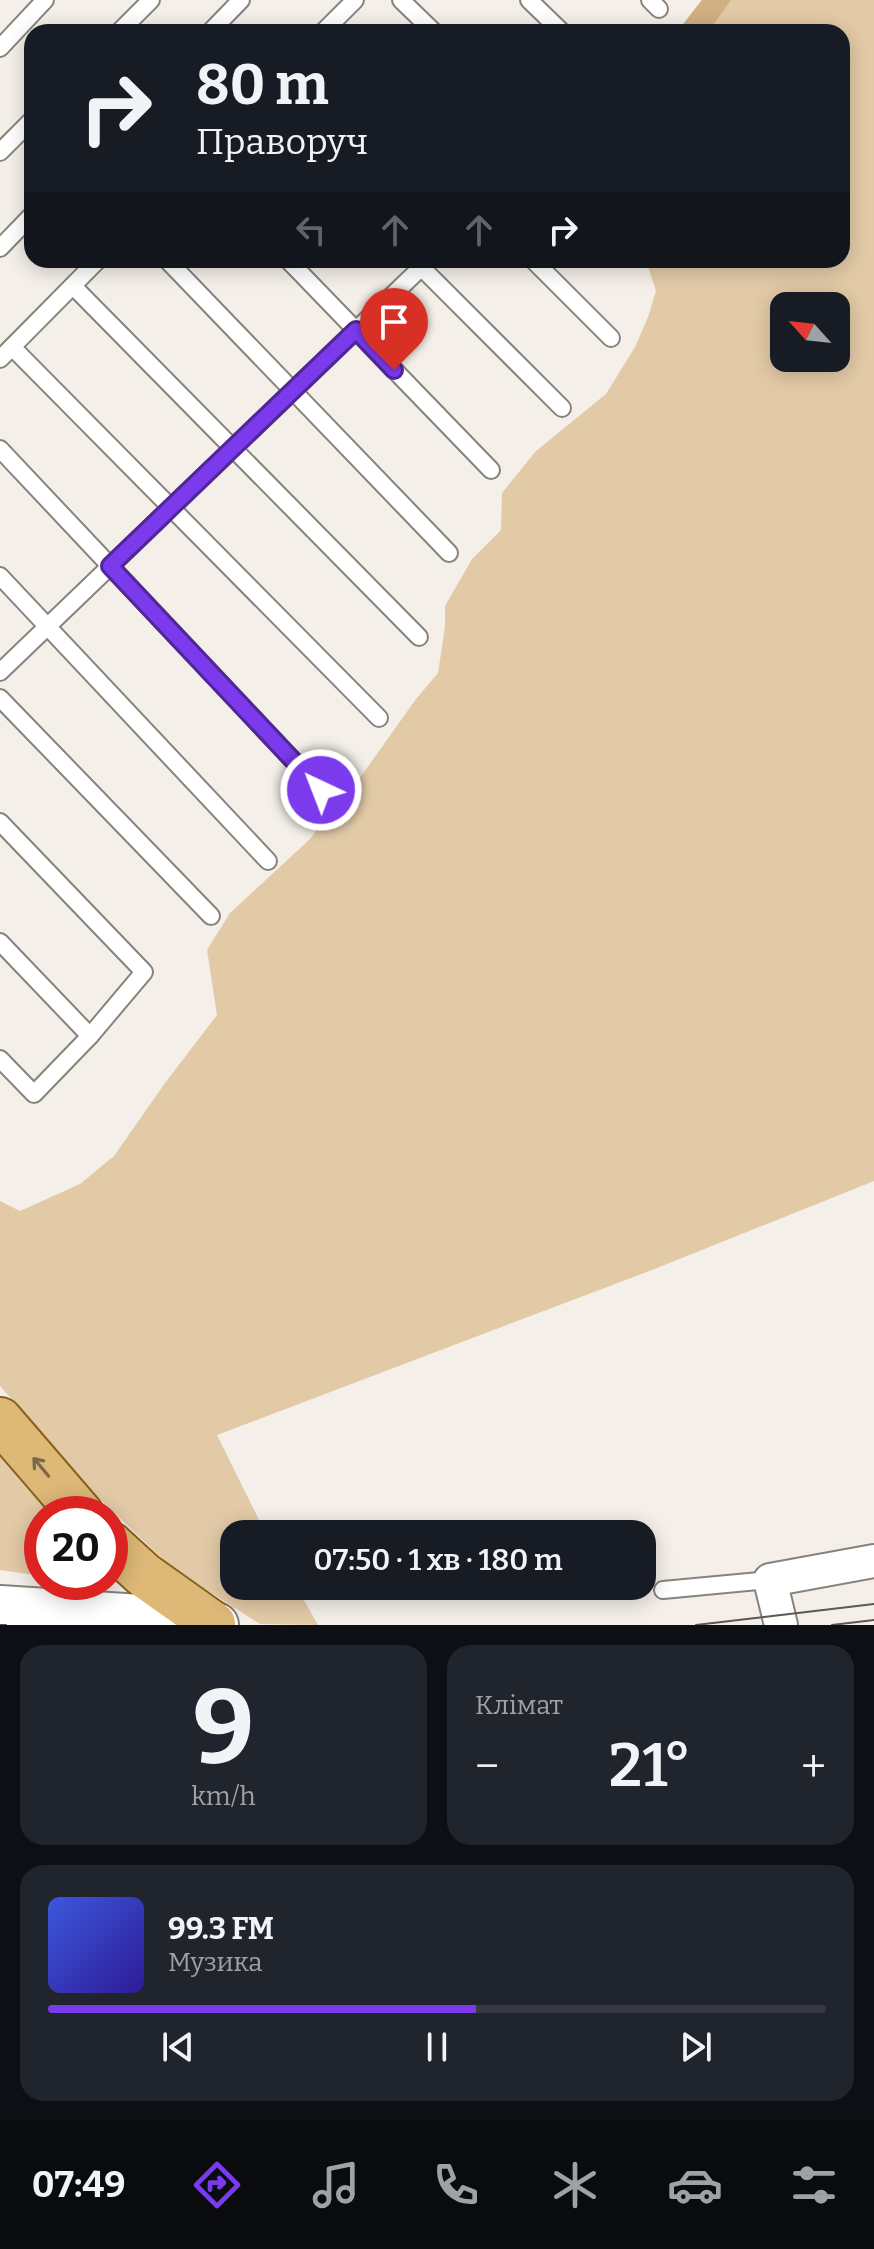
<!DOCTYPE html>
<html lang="uk">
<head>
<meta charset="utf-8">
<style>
  body { margin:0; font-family:Bitter,serif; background:#20242c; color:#f1f3f6; height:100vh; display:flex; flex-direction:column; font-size:30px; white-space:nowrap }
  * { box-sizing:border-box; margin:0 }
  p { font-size:26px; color:#9ea1a6 }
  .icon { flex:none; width:44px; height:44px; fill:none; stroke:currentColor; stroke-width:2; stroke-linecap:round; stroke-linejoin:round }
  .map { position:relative; height:1625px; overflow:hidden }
  .drawer { display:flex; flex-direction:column; gap:20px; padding:20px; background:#0d0f14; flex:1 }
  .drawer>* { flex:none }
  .banner { position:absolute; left:24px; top:24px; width:826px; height:244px; border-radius:24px; box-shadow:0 4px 20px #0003; background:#171b24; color:#f1f3f6; overflow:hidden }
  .needle { width:52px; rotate:297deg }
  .tools { position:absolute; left:770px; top:292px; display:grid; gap:16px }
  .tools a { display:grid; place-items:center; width:80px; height:80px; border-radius:16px; background:#171b24; box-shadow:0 4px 20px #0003; font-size:40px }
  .speed { position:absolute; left:24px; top:1496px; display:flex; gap:16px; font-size:40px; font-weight:700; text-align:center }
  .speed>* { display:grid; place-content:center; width:104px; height:104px; border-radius:50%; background:#171b24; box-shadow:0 4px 20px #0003; line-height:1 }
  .speed .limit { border:12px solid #d22; background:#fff; color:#111 }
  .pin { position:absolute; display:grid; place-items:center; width:68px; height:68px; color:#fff; margin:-82px -34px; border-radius:50% 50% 50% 0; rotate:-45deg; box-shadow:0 0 8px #0007 }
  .pin .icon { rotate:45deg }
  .me { position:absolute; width:88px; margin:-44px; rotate:317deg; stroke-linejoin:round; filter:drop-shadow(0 0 6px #0008) }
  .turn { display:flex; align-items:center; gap:28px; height:168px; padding:0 40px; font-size:36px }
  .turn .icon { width:104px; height:104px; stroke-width:2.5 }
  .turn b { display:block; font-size:56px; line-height:68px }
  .lanes { display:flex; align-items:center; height:76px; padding:0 40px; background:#0003; justify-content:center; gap:40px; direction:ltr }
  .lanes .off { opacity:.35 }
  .big { font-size:60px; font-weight:600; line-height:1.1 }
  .drawer .card { flex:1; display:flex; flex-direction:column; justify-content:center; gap:12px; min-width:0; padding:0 28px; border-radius:24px; background:#20242c }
  .drawer .dial { align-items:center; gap:0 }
  .dial b { font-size:104px; line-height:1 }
  .song { display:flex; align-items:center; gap:24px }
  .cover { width:96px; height:96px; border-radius:12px; background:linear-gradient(135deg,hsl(230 70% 55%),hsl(250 70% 35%)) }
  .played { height:8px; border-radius:4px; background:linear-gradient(90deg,#7c3aed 55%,#363941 55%) }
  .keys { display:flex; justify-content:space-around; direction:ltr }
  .heat { display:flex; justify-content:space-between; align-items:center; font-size:44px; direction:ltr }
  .drawer .tiles { flex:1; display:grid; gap:20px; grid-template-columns:1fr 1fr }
  .card:last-child { grid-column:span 2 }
  .trip { position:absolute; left:220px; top:1520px; width:436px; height:80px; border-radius:24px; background:#171b24; box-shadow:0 4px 20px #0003; font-weight:600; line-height:80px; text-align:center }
  .tab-bar { display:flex; height:128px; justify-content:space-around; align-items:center; background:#090b0e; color:#9ea1a6 }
  .tab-bar .icon { width:56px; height:56px }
  .tab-bar .on { color:#7c3aed }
  .tab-bar b { font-size:36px; color:#f1f3f6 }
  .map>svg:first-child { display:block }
  .green { fill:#e3caa7; fill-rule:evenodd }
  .forest { fill:#d0af81 }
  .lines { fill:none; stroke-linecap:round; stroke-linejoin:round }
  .service-casing { stroke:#87837c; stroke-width:20 }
  .minor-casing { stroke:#87837c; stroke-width:36 }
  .secondary-casing { stroke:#87837c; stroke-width:48 }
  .primary-casing { stroke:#896119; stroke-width:48 }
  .service { stroke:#fff; stroke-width:16 }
  .minor { stroke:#fff; stroke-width:32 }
  .secondary { stroke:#fff; stroke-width:44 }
  .primary { stroke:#ddb877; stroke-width:44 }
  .tram { stroke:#5a5854; stroke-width:2 }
  .oneway { stroke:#7a6846 }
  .route-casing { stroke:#51269a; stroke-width:20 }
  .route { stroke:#7c3aed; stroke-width:14 }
</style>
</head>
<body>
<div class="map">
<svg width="874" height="1625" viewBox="0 0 874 1625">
  <rect width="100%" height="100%" fill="#f4efe8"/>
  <g class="green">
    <path d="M702 0H874V1181L652 1270 217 1435 266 1534H234V1586H296L318 1625 260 1624 171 1567 102 1501 0 1386V1201L20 1211 80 1184 114 1156 165 1083 217 1015 207 950 230 913 309 840 341 799 362 775 416 699 438 673 445 627V606L472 559 501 530 502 493 536 451 606 394 635 347 648 317 656 291 646 260H842V32H677ZM784 306H836V358H784Z"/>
    <path d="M0 1436 66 1514H42V1576L0 1570Z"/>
  </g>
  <path class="forest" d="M702 0H731L708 32H677Z"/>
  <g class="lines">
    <defs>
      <g id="service">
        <path d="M401 0 434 32"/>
        <path d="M529 0 562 32"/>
        <path d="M650 0 659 9"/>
        <path d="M119 32 151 0"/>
        <path d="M210 32 241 0"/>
        <path d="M323 32 355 0"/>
        <path d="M0 48 45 0"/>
        <path d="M0 152 32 120"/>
        <path d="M0 248 32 215"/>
        <path d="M167 260 449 553"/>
        <path d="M288 260 491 470"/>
        <path d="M533 260 611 338"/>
        <path d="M415 261 562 408"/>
        <path d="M73 286 419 637"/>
        <path d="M12 347 379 718"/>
        <path d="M0 359 98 260"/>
        <path d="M0 449 321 790"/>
        <path d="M0 576 268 861"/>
        <path d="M0 672 429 260"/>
        <path d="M0 698 211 916"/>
        <path d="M0 822 144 972 90 1036 34 1094 0 1059"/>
        <path d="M0 942 90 1036"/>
        <path d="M663 1590 770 1580"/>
      </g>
      <path id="minor" d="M781 1625 770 1580 874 1561"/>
      <path id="secondary" d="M0 1608 156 1618 216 1625"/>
      <g id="primary">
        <path d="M0 1420 81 1514"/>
        <path d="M110 1544 144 1575 213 1624"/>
      </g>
    </defs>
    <use href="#service" class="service-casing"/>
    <use href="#minor" class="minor-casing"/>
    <use href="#secondary" class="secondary-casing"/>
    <use href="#primary" class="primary-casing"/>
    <use href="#service" class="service"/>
    <use href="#minor" class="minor"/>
    <use href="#secondary" class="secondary"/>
    <use href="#primary" class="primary"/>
    <g class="tram">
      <path d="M0 1625H6"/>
      <path d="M696 1625 874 1604"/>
      <path d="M832 1625 874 1620"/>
    </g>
  </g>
  <defs><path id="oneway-shaft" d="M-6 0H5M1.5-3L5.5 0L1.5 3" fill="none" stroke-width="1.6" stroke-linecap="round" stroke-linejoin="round" transform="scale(2)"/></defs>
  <use class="oneway" href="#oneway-shaft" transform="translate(41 1467) rotate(-130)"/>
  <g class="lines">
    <defs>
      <path id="route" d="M321 790 110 566 356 330 394 370"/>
    </defs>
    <use href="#route" class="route-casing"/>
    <use href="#route" class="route"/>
  </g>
</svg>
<div class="tools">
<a><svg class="needle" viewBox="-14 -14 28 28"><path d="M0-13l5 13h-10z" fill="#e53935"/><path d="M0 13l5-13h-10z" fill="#9ea1a6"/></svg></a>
</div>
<div class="speed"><div class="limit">20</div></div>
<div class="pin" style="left:394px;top:370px;background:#d93025"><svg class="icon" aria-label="arrive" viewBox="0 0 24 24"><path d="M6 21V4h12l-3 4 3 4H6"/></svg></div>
<svg class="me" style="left:321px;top:790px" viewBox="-20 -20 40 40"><circle r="17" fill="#7c3aed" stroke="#fff" stroke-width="3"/><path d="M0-11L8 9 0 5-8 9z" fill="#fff"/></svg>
<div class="trip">07:50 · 1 хв · 180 m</div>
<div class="banner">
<div class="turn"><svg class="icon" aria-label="right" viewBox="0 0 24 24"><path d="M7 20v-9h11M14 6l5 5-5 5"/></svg><div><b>80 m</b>Праворуч</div></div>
<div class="lanes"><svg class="icon off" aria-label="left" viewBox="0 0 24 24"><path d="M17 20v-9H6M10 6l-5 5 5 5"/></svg><svg class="icon off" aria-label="ahead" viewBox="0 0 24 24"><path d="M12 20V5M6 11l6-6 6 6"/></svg><svg class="icon off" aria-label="ahead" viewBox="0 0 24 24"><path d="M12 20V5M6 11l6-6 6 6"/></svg><svg class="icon" aria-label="right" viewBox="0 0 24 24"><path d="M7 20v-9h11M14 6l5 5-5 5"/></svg></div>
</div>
</div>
<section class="drawer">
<div class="tiles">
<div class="card dial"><b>9</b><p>km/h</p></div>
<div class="card"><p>Клімат</p>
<div class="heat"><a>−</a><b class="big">21°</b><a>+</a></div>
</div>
<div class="card">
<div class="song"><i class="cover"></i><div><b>99.3 FM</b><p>Музика</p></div></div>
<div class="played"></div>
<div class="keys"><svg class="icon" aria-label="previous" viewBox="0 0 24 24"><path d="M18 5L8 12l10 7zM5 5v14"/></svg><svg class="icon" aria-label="pause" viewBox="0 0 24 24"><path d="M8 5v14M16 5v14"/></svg><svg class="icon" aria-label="next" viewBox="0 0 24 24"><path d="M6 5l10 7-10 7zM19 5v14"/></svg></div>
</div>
</div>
</section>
<nav class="tab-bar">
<b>07:49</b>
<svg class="icon on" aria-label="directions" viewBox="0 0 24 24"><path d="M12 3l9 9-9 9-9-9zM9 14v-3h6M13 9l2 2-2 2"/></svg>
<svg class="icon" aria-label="music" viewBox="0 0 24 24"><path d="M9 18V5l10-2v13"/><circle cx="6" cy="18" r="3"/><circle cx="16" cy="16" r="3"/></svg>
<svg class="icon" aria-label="phone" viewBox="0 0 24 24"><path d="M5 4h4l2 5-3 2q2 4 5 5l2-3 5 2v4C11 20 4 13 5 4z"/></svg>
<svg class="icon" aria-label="climate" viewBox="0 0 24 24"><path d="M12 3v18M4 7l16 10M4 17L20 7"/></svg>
<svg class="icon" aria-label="car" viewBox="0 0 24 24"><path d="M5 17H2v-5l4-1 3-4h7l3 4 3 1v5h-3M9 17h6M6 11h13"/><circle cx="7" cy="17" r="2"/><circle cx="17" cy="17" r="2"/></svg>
<svg class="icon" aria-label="filters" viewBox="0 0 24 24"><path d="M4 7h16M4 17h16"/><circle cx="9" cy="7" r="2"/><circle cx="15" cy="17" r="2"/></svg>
</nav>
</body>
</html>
